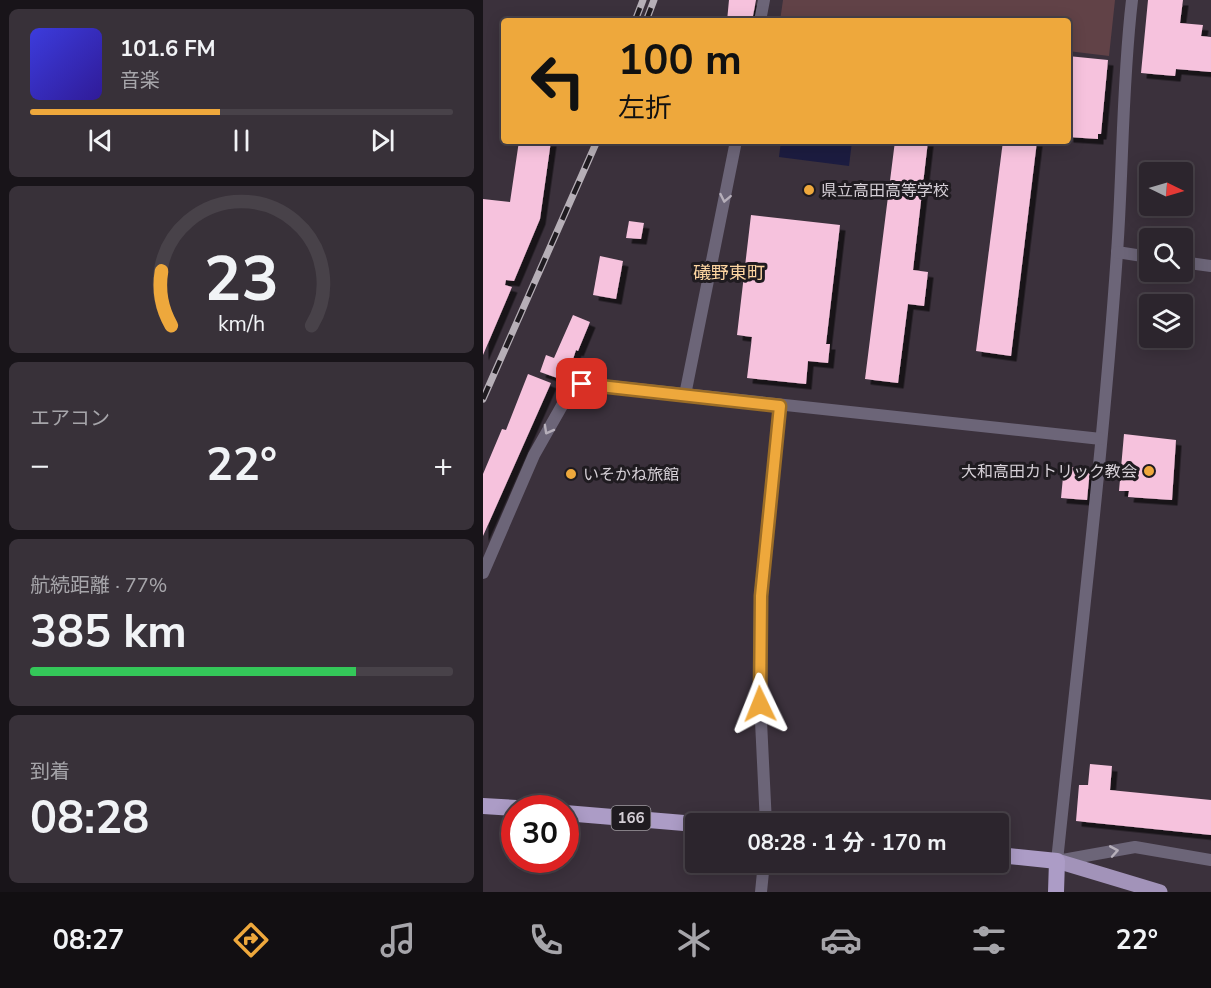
<!DOCTYPE html>
<html lang="ja">
<head>
<meta charset="utf-8">
<style>
  body { margin:0; font-family:"Nunito Sans","Noto Sans JP",sans-serif; background:#383139; color:#f1f3f6; height:100vh; display:flex; flex-direction:column; font-size:22px; white-space:nowrap }
  * { box-sizing:border-box; margin:0 }
  p { font-size:20px; color:#a6a5aa }
  .icon { flex:none; width:33px; height:33px; fill:none; stroke:currentColor; stroke-width:2; stroke-linecap:round; stroke-linejoin:round }
  .map { position:relative; flex:1; overflow:hidden }
  .side { display:flex; flex-direction:column; gap:9px; padding:9px; background:#181419; width:483px }
  .side>* { flex:none }
  .banner { position:absolute; left:18px; top:18px; width:570px; height:126px; border-radius:6px; box-shadow:0 3px 15px #0003,0 0 0 2px #484249; background:#eea83c; color:#111; overflow:hidden }
  .needle { width:39px; rotate:95deg }
  .tools { position:absolute; left:656px; top:162px; display:grid; gap:12px }
  .tools a { display:grid; place-items:center; width:54px; height:54px; border-radius:6px; background:#2c252d; box-shadow:0 3px 15px #0003,0 0 0 2px #484249; font-size:30px }
  .speed { position:absolute; left:18px; top:795px; display:flex; gap:12px; font-size:30px; font-weight:700; text-align:center }
  .speed>* { display:grid; place-content:center; width:78px; height:78px; border-radius:50%; background:#2c252d; box-shadow:0 3px 15px #0003,0 0 0 2px #484249; line-height:1 }
  .speed .limit { border:9px solid #d22; background:#fff; color:#111 }
  .pin { position:absolute; display:grid; place-items:center; width:51px; height:51px; color:#fff; margin:-26px; border-radius:12px; box-shadow:0 3px 9px #0006 }
  .me { position:absolute; width:66px; margin:-33px; rotate:358deg; stroke-linejoin:round; filter:drop-shadow(0 0 4px #0008) }
  .turn { display:flex; align-items:center; gap:21px; height:126px; padding:0 18px; font-size:27px }
  .turn .icon { width:78px; height:78px; stroke-width:2.5 }
  .turn b { display:block; font-size:42px; line-height:51px }
  .big { font-size:45px; font-weight:700; line-height:1.1 }
  .side .tile { flex:1; display:flex; flex-direction:column; justify-content:center; gap:9px; min-width:0; padding:0 21px; border-radius:9px; background:#383139 }
  .side .dial { align-items:center; gap:0 }
  .dial svg { height:156px; overflow:visible; fill:none; stroke:#484249; stroke-width:7; stroke-linecap:round; text-anchor:middle }
  .dial text { fill:#f1f3f6; stroke:none }
  .song { display:flex; align-items:center; gap:18px }
  .cover { width:72px; height:72px; border-radius:9px; background:linear-gradient(135deg,hsl(240 70% 55%),hsl(250 70% 35%)) }
  .played { height:6px; border-radius:3px; background:linear-gradient(90deg,#eea83c 45%,#484249 45%) }
  .keys { display:flex; justify-content:space-around; direction:ltr }
  .heat { display:flex; justify-content:space-between; align-items:center; font-size:33px; direction:ltr }
  .charge { height:9px; border-radius:4px; background:linear-gradient(90deg,#34c759 77%,#484249 0) }
  .trip { position:absolute; left:202px; top:813px; width:324px; height:60px; border-radius:6px; background:#2c252d; box-shadow:0 3px 15px #0003,0 0 0 2px #484249; font-weight:700; line-height:60px; text-align:center }
  .tabs { display:flex; height:96px; justify-content:space-around; align-items:center; background:#120f12; color:#a6a5aa }
  .tabs .icon { width:42px; height:42px }
  .tabs .active { color:#eea83c }
  .tabs b { font-size:27px; color:#f1f3f6 }
  main { display:flex; flex:1; min-height:0 }
  .map>svg:first-child { display:block }
  .green { fill:#614247 }
  .water { fill:#1c1c40 }
  .building { fill:#f6c2dd; filter:url(#shadow) }
  .lines { fill:none; stroke-linecap:round; stroke-linejoin:round }
  .minor { stroke:#6c6578; stroke-width:12 }
  .primary { stroke:#a293b9; stroke-width:15 }
  .trunk { stroke:#ac9cc6; stroke-width:16 }
  .rail-casing { stroke:#b6afb7; stroke-width:7 }
  .rail { stroke:#1f1b20; stroke-width:4.5; stroke-dasharray:14; stroke-linecap:butt }
  .oneway { stroke:#b6afba }
  .route-casing { stroke:#9b6d27; stroke-width:15 }
  .route { stroke:#eea83c; stroke-width:10 }
  .poi-dot { fill:#eea83c; stroke:#1f1b20; stroke-width:2 }
  .labels { text-anchor:middle; stroke-width:6; stroke-linejoin:round; paint-order:stroke }
  .shield { fill:#1f1b20; stroke:#9e999f; stroke-width:1.5 }
  .shield-label { font-size:15px; font-weight:bold; fill:#d5cfd6 }
  .poi-label { font-size:16px; fill:#d5cfd6; stroke:#1f1b20; text-anchor:start }
  .neighbourhood-label { font-size:18px; fill:#fdd5a1; stroke:#1f1b20 }
</style>
</head>
<body>
<main>
<section class="side">
<div class="tile">
<div class="song"><i class="cover"></i><div><b>101.6 FM</b><p>音楽</p></div></div>
<div class="played"></div>
<div class="keys"><svg class="icon" aria-label="previous" viewBox="0 0 24 24"><path d="M18 5L8 12l10 7zM5 5v14"/></svg><svg class="icon" aria-label="pause" viewBox="0 0 24 24"><path d="M8 5v14M16 5v14"/></svg><svg class="icon" aria-label="next" viewBox="0 0 24 24"><path d="M6 5l10 7-10 7zM19 5v14"/></svg></div>
</div>
<div class="tile dial"><svg viewBox="0 0 100 80">
<path d="M14 69A42 42 0 1 1 86 69"/>
<path d="M14 69A42 42 0 0 1 9 41" stroke="#eea83c"/>
<text x="50" y="56" font-size="32" font-weight="700">23</text>
<text x="50" y="72" font-size="11">km/h</text>
</svg></div>
<div class="tile"><p>エアコン</p>
<div class="heat"><a>−</a><b class="big">22°</b><a>+</a></div>
</div>
<div class="tile"><p>航続距離 · 77%</p><b class="big">385 km</b><div class="charge"></div></div>
<div class="tile"><p>到着</p><b class="big">08:28</b></div>
</section>
<div class="map">
<svg width="728" height="892" viewBox="0 0 728 892">
  <defs>
    <filter id="shadow"><feDropShadow dx="5.5" dy="5.5" stdDeviation="0" flood-color="#0009"/></filter>
  </defs>
  <rect width="100%" height="100%" fill="#3b313c"/>
  <path class="green" d="M300 0H632L626 56 585 51V21H297Z"/>
  <path class="water" d="M298 141H369L366 166 296 157Z"/>
  <g class="building">
    <path d="M246 0H273L269 21H244Z"/>
    <path d="M665 0H700L697 23 720 25 718 36 728 37V72L693 69 692 76 658 73Z"/>
    <path d="M585 56 625 60 618 134H615V139L585 137Z"/>
    <path d="M36 141H68L57 219 31 281 23 280 22 285 29 287 0 355V199L27 202Z"/>
    <path d="M412 141H445L430 270 445 272 441 306 425 304 415 383 382 379Z"/>
    <path d="M520 141H554L528 356 493 351Z"/>
    <path d="M268 215 357 225 343 344H347L345 363 325 361 323 384 264 378 269 337 254 335Z"/>
    <path d="M146 221 161 223 158 239 143 238Z"/>
    <path d="M117 256 140 261 133 299 110 295Z"/>
    <path d="M90 315 107 322 95 351 93 350 83 381 57 372 63 355 71 358Z"/>
    <path d="M45 374 68 383 0 536V474L19 429 23 430Z"/>
    <path d="M641 434 693 440 689 500 645 497 646 491H636Z"/>
    <path d="M581 466 607 469 604 500 578 498Z"/>
    <path d="M607 764 629 766 627 790 728 800V835L593 821 596 785H605Z"/>
  </g>
  <g class="lines">
    <g class="minor">
      <path d="M649 0C639 84 640 169 634 253 620 456 595 659 574 861L652 847 728 860"/>
      <path d="M277 21 281 0"/>
      <path d="M634 252 666 257"/>
      <path d="M699 262 728 266"/>
      <path d="M202 395 253 141"/>
      <path d="M0 573 51 455 89 388 99 383 618 439"/>
      <path d="M283 824 276 680 277 596 297 406"/>
      <path d="M278 892 281 862"/>
    </g>
    <path class="primary" d="M574 861 677 892"/>
    <g class="trunk">
      <path d="M0 806 33 808"/>
      <path d="M82 813 213 824"/>
      <path d="M516 855 574 861 573 892"/>
    </g>
    <defs>
      <g id="rail">
        <path d="M152 21 160 0"/>
        <path d="M163 21 171 0"/>
        <path d="M0 399 114 141"/>
      </g>
    </defs>
    <use href="#rail" class="rail-casing"/>
    <use href="#rail" class="rail"/>
  </g>
  <defs><path id="oneway-chevron" d="M-2-3.5L2.5 0L-2 3.5" fill="none" stroke-width="1.6" stroke-linecap="round" stroke-linejoin="round" transform="scale(1.5)"/></defs>
  <g class="oneway">
    <use href="#oneway-chevron" transform="translate(242 198) rotate(101)"/>
    <use href="#oneway-chevron" transform="translate(65 430) rotate(119)"/>
    <use href="#oneway-chevron" transform="translate(631 851) rotate(-10)"/>
  </g>
  <g class="lines">
    <defs>
      <path id="route" d="M99 384 297 406 278 596 277 704"/>
    </defs>
    <use href="#route" class="route-casing"/>
    <use href="#route" class="route"/>
  </g>
  <g class="poi-dot">
    <circle cx="326" cy="190" r="6"/>
    <circle cx="666" cy="471" r="6"/>
    <circle cx="88" cy="474" r="6"/>
  </g>
  <g class="labels">
    <rect class="shield" x="128.5" y="806" width="39" height="24" rx="4.5"/>
    <g class="shield-label">
      <text x="148" y="823">166</text>
    </g>
    <g class="poi-label">
      <text x="338" y="196">県立高田高等学校</text>
      <text x="654" y="477" text-anchor="end">大和高田カトリック教会</text>
      <text x="100" y="480">いそかね旅館</text>
    </g>
    <g class="neighbourhood-label">
      <text x="246" y="279">礒野東町</text>
    </g>
  </g>
</svg>
<div class="tools">
<a><svg class="needle" viewBox="-14 -14 28 28"><path d="M0-13l5 13h-10z" fill="#e53935"/><path d="M0 13l5-13h-10z" fill="#a6a5aa"/></svg></a>
<a><svg class="icon" aria-label="search" viewBox="0 0 24 24"><circle cx="10" cy="10" r="6"/><path d="M15 15l6 6"/></svg></a>
<a><svg class="icon" aria-label="layers" viewBox="0 0 24 24"><path d="M12 4l9 5-9 5-9-5zM3 14l9 5 9-5"/></svg></a>
</div>
<div class="speed"><div class="limit">30</div></div>
<div class="pin" style="left:99px;top:384px;background:#d93025"><svg class="icon" aria-label="arrive" viewBox="0 0 24 24"><path d="M6 21V4h12l-3 4 3 4H6"/></svg></div>
<svg class="me" style="left:277px;top:704px" viewBox="-20 -20 40 40"><path d="M0-17L14 15 0 8-14 15z" fill="#eea83c" stroke="#fff" stroke-width="4"/></svg>
<div class="trip">08:28 · 1 分 · 170 m</div>
<div class="banner">
<div class="turn"><svg class="icon" aria-label="left" viewBox="0 0 24 24"><path d="M17 20v-9H6M10 6l-5 5 5 5"/></svg><div><b>100 m</b>左折</div></div>
</div>
</div>
</main>
<nav class="tabs">
<b>08:27</b>
<svg class="icon active" aria-label="directions" viewBox="0 0 24 24"><path d="M12 3l9 9-9 9-9-9zM9 14v-3h6M13 9l2 2-2 2"/></svg>
<svg class="icon" aria-label="music" viewBox="0 0 24 24"><path d="M9 18V5l10-2v13"/><circle cx="6" cy="18" r="3"/><circle cx="16" cy="16" r="3"/></svg>
<svg class="icon" aria-label="phone" viewBox="0 0 24 24"><path d="M5 4h4l2 5-3 2q2 4 5 5l2-3 5 2v4C11 20 4 13 5 4z"/></svg>
<svg class="icon" aria-label="climate" viewBox="0 0 24 24"><path d="M12 3v18M4 7l16 10M4 17L20 7"/></svg>
<svg class="icon" aria-label="car" viewBox="0 0 24 24"><path d="M5 17H2v-5l4-1 3-4h7l3 4 3 1v5h-3M9 17h6M6 11h13"/><circle cx="7" cy="17" r="2"/><circle cx="17" cy="17" r="2"/></svg>
<svg class="icon" aria-label="filters" viewBox="0 0 24 24"><path d="M4 7h16M4 17h16"/><circle cx="9" cy="7" r="2"/><circle cx="15" cy="17" r="2"/></svg>
<b>22°</b>
</nav>
</body>
</html>
